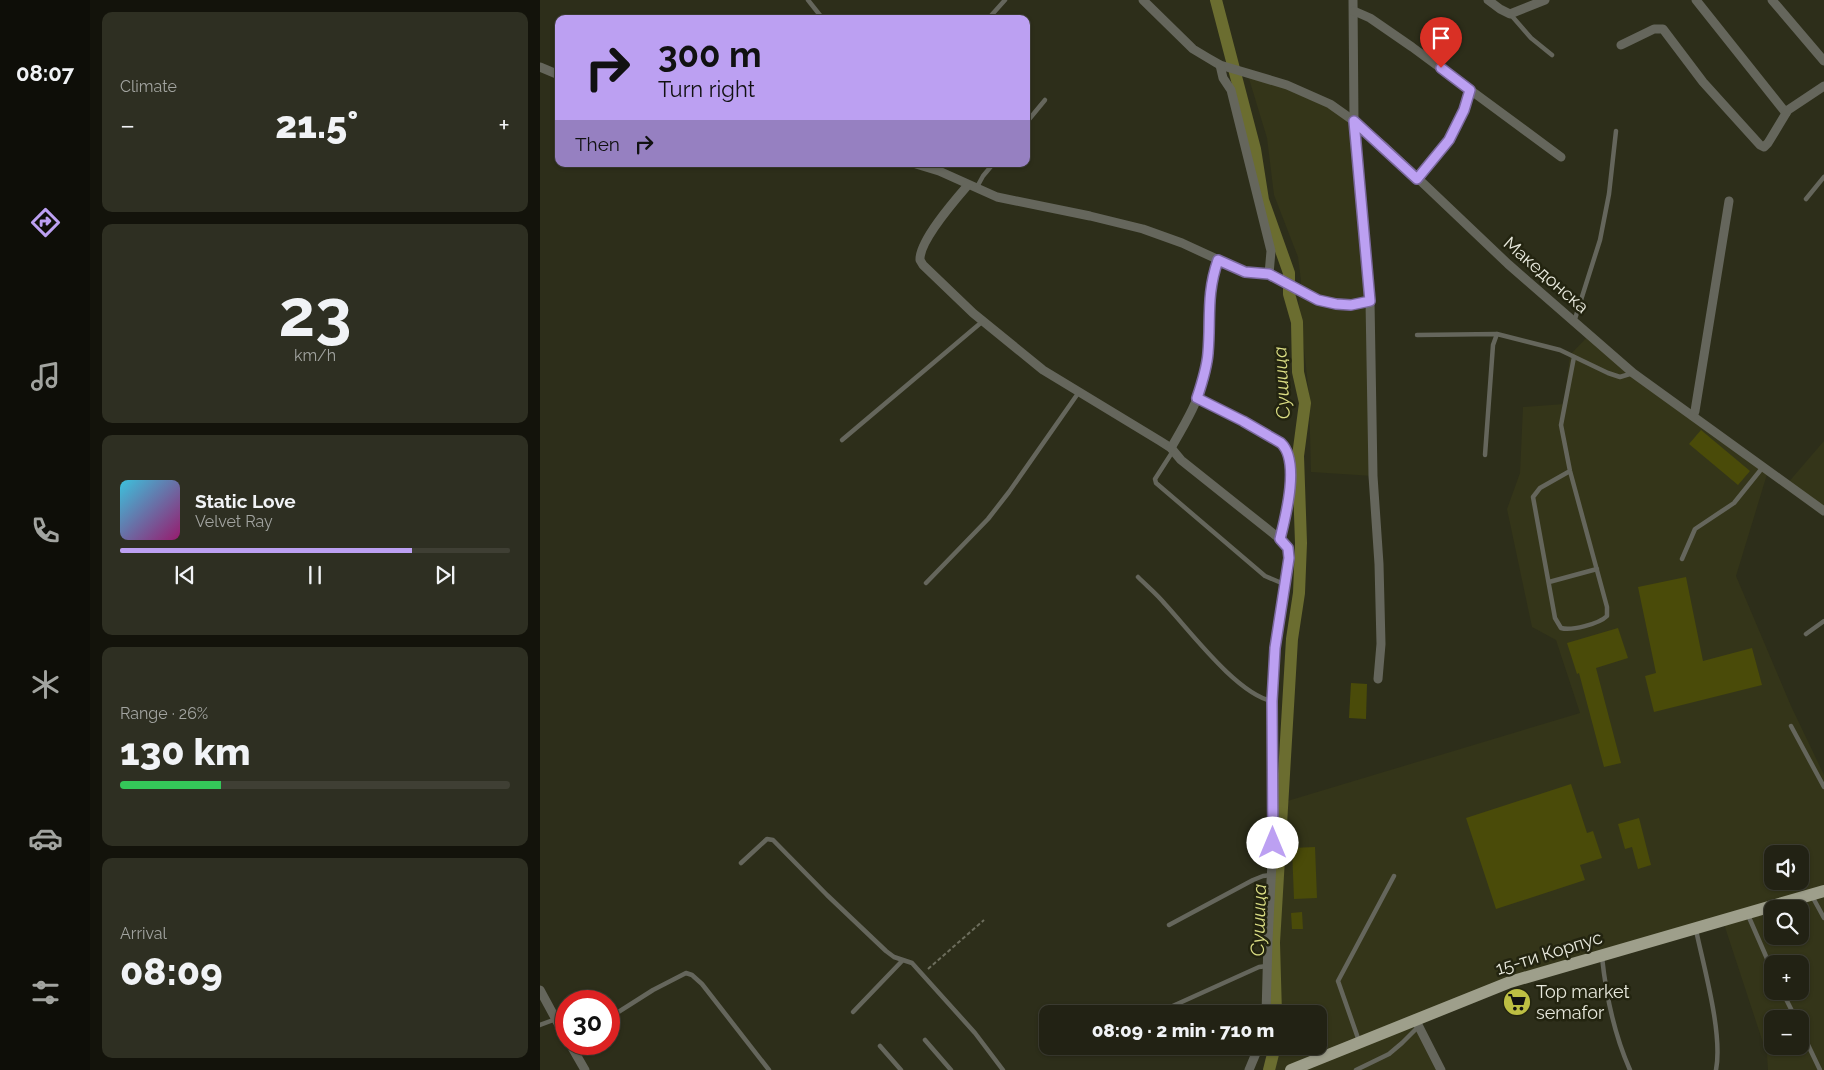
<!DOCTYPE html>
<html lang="en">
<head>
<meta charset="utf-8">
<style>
  body { margin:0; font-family:Raleway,sans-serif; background:#2e2f22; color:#f1f3f6; height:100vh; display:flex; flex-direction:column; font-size:19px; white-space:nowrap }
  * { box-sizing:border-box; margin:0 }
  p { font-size:16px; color:#a2a4a0 }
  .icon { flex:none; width:28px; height:28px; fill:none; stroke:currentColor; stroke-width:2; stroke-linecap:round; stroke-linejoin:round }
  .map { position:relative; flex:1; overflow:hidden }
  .side { display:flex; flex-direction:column; gap:12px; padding:12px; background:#13130b; width:450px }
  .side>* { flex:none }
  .guide { position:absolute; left:15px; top:15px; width:475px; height:152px; border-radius:10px; box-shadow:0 1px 4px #0004,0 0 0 1px #3f3f34; background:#bca0f2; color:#111; overflow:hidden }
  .fabs { position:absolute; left:1224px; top:845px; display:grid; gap:10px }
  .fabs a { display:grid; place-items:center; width:45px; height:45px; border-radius:10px; background:#222214; box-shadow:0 1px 4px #0004,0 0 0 1px #3f3f34; font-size:25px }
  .speed { position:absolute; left:15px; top:990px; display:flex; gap:10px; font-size:25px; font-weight:700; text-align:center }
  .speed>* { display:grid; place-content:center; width:65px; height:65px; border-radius:50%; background:#222214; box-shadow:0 1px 4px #0004,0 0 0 1px #3f3f34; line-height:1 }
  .speed .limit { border:8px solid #d22; background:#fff; color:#111 }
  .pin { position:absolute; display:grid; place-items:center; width:42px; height:42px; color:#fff; margin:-51px -21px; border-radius:50% 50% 50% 0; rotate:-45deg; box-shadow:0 0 5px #0007 }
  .pin .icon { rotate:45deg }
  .me { position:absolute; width:55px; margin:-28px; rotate:0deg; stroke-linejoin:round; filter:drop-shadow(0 0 4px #0008) }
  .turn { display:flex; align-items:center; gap:18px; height:105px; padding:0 20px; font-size:22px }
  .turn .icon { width:65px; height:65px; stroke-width:2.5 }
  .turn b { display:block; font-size:35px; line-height:42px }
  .then { display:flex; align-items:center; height:48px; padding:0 20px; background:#0003; gap:10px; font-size:19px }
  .big { font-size:38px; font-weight:800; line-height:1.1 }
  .side .widget { flex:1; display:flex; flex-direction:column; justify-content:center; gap:8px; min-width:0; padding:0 18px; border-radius:10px; background:#2e2f22 }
  .side .dial { align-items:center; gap:0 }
  .dial b { font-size:65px; line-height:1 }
  .song { display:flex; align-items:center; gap:15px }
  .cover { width:60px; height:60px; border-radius:8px; background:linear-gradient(135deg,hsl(190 70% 55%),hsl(320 70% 35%)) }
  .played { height:5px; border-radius:2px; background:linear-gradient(90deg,#bca0f2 75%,#3f3f34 75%) }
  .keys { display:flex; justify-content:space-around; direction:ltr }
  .heat { display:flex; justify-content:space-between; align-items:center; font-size:28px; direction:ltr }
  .charge { height:8px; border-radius:4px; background:linear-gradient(90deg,#34c759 26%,#3f3f34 0) }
  .trip { position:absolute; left:499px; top:1005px; width:288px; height:50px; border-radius:10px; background:#222214; box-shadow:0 1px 4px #0004,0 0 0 1px #3f3f34; font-weight:800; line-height:50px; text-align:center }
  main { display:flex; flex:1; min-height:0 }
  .tabs { display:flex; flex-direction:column; width:90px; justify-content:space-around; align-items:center; background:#0e0e08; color:#a2a4a0 }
  .tabs .icon { width:35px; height:35px }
  .tabs .active { color:#bca0f2 }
  .tabs b { font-size:22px; color:#f1f3f6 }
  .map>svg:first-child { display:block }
  .built { fill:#343519; fill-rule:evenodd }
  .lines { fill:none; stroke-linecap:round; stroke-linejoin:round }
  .canal { stroke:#6b6d30; stroke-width:12 }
  .building { fill:#4a4b09 }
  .path { stroke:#6d6e5d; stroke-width:2; stroke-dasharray:4 2.5; stroke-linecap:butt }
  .lane { stroke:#65665c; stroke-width:4.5 }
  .street { stroke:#65665c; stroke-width:9 }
  .primary { stroke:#9e9f8b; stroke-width:12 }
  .route-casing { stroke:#7a689d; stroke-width:12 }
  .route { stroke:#bca0f2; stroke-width:9 }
  .labels { text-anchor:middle; stroke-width:5; stroke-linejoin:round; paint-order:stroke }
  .street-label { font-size:18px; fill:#e8e9dd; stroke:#232410 }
  .poi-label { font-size:18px; fill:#e8e9dd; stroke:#232410; text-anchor:start }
  .water-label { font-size:19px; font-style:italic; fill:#dbde84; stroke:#232410 }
</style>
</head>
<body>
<main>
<nav class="tabs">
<b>08:07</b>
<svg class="icon active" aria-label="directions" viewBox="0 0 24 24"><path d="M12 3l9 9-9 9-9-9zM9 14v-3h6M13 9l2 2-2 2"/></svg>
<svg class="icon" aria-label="music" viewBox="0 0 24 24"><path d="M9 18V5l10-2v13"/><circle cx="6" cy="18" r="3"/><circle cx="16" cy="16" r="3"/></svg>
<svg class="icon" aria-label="phone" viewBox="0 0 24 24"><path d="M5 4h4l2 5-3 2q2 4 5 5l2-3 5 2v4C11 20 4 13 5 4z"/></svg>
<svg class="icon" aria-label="climate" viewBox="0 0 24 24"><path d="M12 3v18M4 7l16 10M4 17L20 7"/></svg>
<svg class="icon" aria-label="car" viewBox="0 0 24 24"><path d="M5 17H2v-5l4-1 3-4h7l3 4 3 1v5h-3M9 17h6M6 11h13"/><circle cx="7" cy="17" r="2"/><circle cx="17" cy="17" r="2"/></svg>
<svg class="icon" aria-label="filters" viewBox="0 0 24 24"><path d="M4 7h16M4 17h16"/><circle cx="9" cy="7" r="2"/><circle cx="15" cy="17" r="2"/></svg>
</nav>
<section class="side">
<div class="widget"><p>Climate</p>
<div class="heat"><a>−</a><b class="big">21.5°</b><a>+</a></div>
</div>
<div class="widget dial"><b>23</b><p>km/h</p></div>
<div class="widget">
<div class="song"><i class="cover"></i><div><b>Static Love</b><p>Velvet Ray</p></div></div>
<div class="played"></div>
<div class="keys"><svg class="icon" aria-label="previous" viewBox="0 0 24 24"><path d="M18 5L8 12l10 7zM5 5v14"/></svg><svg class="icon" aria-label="pause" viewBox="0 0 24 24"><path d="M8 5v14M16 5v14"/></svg><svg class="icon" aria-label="next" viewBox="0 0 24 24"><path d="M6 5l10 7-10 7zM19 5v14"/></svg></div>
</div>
<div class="widget"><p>Range · 26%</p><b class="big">130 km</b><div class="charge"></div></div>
<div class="widget"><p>Arrival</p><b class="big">08:09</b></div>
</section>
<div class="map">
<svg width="1284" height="1070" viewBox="0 0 1284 1070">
  <rect width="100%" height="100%" fill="#2d2e1a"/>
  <g class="built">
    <path d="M707 72 747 85 814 121 830 301 833 476 771 472 769 394 759 304 761 281 758 257 734 195 727 138Z"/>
    <path d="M1049 335 1228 471 1196 576 1251 706 1284 775V1070H1228L1227 1055 1183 921 970 982 876 1019 901 1070H732L735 1046H778V1014H738L744 802 1040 713 1016 640 992 627 967 509 980 473 983 407 1024 404 1030 355ZM1232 854H1260V881H1232ZM1232 909H1260V936H1232ZM1232 964H1260V991H1232ZM1232 1019H1260V1046H1232Z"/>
    <path d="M1284 441V511L1247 484Z"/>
  </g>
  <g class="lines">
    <g class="canal">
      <path d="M676 0 715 149 723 200 749 273V294L757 322 758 372 765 403 758 456 761 543 759 593 752 639 734 943 736 1014"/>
      <path d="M729 1070 735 1046"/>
    </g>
  </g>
  <g class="building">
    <path d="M1161 430 1210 471 1198 485 1149 444Z"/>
    <path d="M1146 577 1163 661 1212 648 1222 685 1114 712 1105 676 1116 673 1098 587Z"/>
    <path d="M1078 628 1088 658 1056 668 1081 763 1064 767 1039 673 1037 674 1027 643Z"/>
    <path d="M811 683 827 684 826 719 809 718Z"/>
    <path d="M1031 784 1047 833 1053 831 1062 858 1040 865 1045 880 956 909 926 818Z"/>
    <path d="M1099 818 1111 865 1098 869 1092 847 1085 849 1078 824Z"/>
    <path d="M775 847 777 898 754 899 752 848Z"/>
    <path d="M762 912 763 929H752L751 913Z"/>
  </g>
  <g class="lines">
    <path class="path" d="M388 969 444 920"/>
    <g class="lane">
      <path d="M268 0 283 19"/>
      <path d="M971 15 991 38 1012 55"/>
      <path d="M448 19 465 0"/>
      <path d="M486 123 505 100"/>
      <path d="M399 171 403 164"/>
      <path d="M437 187 443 176 453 164"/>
      <path d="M1266 199 1284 177"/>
      <path d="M1034 322 1060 240 1069 194 1076 131"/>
      <path d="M877 335 957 334 1020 350 1068 373 1080 377 1093 373"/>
      <path d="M658 398 703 421 745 447C757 473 746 512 740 539"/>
      <path d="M302 440 443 321"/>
      <path d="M633 451 615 479 616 483 725 576 744 584"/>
      <path d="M945 455 953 345 957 334"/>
      <path d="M1030 471 1000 488 993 497 1015 618 1021 628C1031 631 1059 624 1067 616V607L1030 471 1021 425 1034 357"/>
      <path d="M1142 559 1155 529 1194 503 1223 467"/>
      <path d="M598 577C607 586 617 594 625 604 650 631 697 694 732 701"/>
      <path d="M1009 582 1057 569"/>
      <path d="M386 583 448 519 469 492 539 392"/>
      <path d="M1266 634 1284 621"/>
      <path d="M1251 726 1284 787"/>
      <path d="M201 863 227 839 233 840 287 895 346 951 354 957 372 963 435 1033 463 1070"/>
      <path d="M1272 896 1284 918"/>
      <path d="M1208 915 1232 970"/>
      <path d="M629 925 713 880 723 876 731 875"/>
      <path d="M1156 930C1164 968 1183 1034 1176 1070"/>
      <path d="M1062 957C1066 995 1074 1034 1090 1070"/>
      <path d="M1242 991 1256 1019"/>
      <path d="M313 1012 362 961"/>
      <path d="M615 1014 719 967 727 966"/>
      <path d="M69 1018 113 990 146 973 152 975 162 984 229 1070"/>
      <path d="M0 1025 16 1019"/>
      <path d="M1260 1028 1280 1070"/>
      <path d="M385 1040 411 1070"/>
      <path d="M819 1041 798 981 854 876"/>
      <path d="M340 1046 361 1070"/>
      <path d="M816 1070 849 1054 862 1043 879 1026"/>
    </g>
    <g class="street">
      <path d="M603 0 653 49 668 58 680 65 747 85 790 104 814 121 846 148 968 264 1093 373 1284 511"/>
      <path d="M813 0 814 121 830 301 833 476 839 564 841 644 838 679"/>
      <path d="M948 0 960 9 970 14 1005 0"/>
      <path d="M1156 0 1246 113"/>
      <path d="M1232 0 1284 61"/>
      <path d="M814 11 830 18 872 47 1021 157"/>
      <path d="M1081 45 1114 29H1123L1163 82 1220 145 1224 147 1228 143 1248 110 1284 86"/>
      <path d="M680 65 683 78 691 90 731 251 729 274"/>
      <path d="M0 67 19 75"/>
      <path d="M376 164 399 171 457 197 550 216 603 229 642 243 705 272 729 274 779 300 796 304 811 305 830 301"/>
      <path d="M877 179 909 140 924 110 930 90"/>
      <path d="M428 185C415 200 379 241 380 260L383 265 433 313 503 370 620 441 631 448 641 460 740 539 748 548 749 558 735 648 732 701 733 843 728 940 726 1014"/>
      <path d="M1153 416 1155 411 1189 201"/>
      <path d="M631 448C645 424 660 399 666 371 669 356 668 340 668 325 668 302 671 281 678 260"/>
      <path d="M0 990 26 1038"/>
      <path d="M875 1019 901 1070"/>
      <path d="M30 1044 45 1070"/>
      <path d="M709 1070 719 1046"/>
    </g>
    <path class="primary" d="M751 1070 970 982 1284 891"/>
  </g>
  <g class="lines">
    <defs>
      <path id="route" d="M733 843 732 701 735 648 749 558 748 548 740 539C746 515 760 461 741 443L703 421 657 398C662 383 667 368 668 353 671 318 666 295 678 260L705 272 729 274 778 300 796 304 811 305 830 301 814 121 877 179 909 140 924 110 930 90 901 68"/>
    </defs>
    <use href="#route" class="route-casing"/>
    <use href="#route" class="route"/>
  </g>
  <defs>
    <symbol id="supermarket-disc" viewBox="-11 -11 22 22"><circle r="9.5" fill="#bdbf43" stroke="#232410"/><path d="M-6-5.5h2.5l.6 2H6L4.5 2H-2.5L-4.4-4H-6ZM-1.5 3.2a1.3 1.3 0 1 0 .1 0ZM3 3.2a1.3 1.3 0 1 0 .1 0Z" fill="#111"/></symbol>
  </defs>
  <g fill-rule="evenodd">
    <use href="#supermarket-disc" x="961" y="986" width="32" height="32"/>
  </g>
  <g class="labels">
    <g class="street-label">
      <text transform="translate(1006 275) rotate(41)" y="6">Македонска</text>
      <text transform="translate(1009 953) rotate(-17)" y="6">15-ти Корпус</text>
    </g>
    <g class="poi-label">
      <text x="996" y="998">Top market<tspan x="996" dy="21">semafor</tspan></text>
    </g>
    <g class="water-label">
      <text transform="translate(741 383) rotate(-93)" y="7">Сушица</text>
      <text transform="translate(718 920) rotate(-88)" y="7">Сушица</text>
    </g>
  </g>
</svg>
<div class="fabs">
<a><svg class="icon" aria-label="sound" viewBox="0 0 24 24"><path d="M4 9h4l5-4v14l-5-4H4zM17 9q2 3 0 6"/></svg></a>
<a><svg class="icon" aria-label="search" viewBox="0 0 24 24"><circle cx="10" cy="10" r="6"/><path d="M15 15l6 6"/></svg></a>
<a>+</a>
<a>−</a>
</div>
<div class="speed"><div class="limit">30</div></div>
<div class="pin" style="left:901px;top:68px;background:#d93025"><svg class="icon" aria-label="arrive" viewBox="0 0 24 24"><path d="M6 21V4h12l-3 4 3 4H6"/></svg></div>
<svg class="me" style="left:733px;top:843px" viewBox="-20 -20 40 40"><circle r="19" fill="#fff"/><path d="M0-13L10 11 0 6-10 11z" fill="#bca0f2"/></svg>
<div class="trip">08:09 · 2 min · 710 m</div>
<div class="guide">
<div class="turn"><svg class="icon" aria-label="right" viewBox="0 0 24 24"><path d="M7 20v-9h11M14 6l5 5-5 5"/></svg><div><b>300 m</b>Turn right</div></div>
<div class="then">Then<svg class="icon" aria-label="right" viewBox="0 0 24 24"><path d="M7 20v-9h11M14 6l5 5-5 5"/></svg></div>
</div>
</div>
</main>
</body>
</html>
